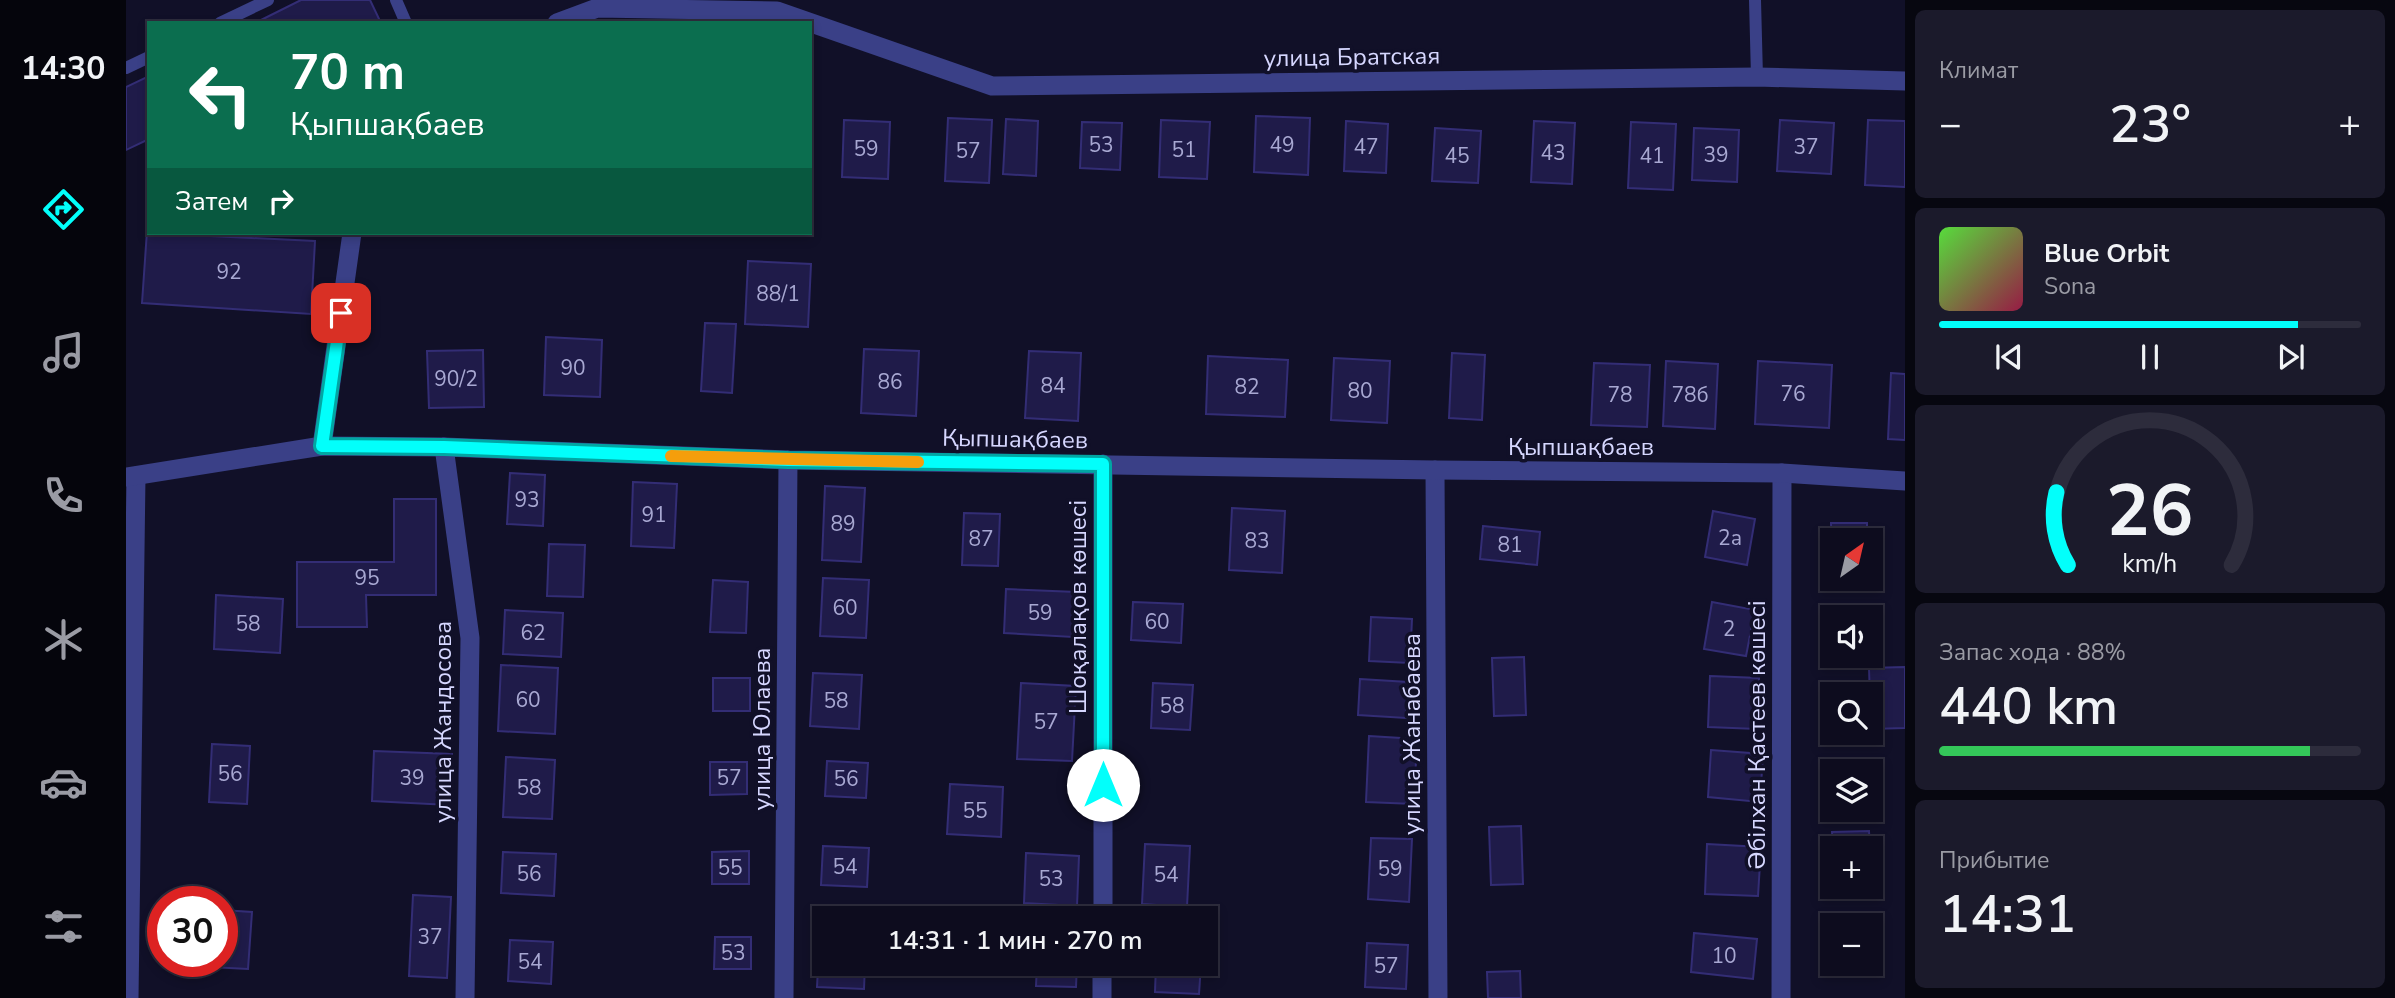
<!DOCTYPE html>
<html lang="ru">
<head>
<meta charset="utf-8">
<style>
  body { margin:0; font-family:"Nunito Sans",sans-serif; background:#1b1a2b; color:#f1f3f6; height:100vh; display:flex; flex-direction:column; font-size:26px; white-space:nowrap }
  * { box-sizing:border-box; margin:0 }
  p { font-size:23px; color:#9a9ba4 }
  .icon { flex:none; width:38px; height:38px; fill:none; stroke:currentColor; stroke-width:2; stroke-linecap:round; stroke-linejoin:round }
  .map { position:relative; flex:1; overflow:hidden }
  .details { display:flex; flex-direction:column; gap:10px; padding:10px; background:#070710; width:490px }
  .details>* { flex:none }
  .top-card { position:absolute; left:21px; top:21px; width:665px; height:214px; border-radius:0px; box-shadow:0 4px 10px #0003,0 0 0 2px #2d2c3c; background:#0b6e4f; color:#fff; overflow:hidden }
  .needle { width:46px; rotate:34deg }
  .tools { position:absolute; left:1694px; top:528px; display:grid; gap:14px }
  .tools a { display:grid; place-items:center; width:63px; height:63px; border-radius:0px; background:#0d0c1e; box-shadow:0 4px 10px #0003,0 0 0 2px #2d2c3c; font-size:35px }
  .speed { position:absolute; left:21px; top:886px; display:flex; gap:14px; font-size:35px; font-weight:700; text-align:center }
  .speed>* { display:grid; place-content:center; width:91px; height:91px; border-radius:50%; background:#0d0c1e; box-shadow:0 4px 10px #0003,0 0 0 2px #2d2c3c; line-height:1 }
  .speed .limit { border:10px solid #d22; background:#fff; color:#111 }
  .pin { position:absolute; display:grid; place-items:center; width:60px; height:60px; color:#fff; margin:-30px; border-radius:14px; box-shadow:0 4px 10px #0006 }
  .me { position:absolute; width:77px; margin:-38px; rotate:0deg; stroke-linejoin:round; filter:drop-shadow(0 0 5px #0008) }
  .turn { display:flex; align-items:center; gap:24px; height:147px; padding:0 28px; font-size:32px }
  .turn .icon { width:91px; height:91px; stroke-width:2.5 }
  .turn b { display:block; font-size:49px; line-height:60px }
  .then { display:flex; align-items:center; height:66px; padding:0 28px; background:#0003; gap:14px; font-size:26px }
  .big { font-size:52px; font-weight:600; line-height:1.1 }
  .details .card { flex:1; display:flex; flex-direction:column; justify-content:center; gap:10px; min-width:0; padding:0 24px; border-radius:10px; background:#1b1a2b }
  .details .dial { align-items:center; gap:0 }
  .dial svg { height:182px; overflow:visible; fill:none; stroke:#2d2c3c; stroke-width:7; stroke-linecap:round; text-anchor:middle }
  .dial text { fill:#f1f3f6; stroke:none }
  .song { display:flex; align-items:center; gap:21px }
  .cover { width:84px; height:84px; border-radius:10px; background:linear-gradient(135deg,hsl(110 70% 55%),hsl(340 70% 35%)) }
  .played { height:7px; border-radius:4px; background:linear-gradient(90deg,#02fffb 85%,#2d2c3c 85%) }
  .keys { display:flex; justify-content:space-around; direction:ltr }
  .heat { display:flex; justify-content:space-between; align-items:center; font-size:38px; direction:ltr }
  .charge { height:10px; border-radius:5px; background:linear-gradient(90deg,#34c759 88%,#2d2c3c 0) }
  .trip { position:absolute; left:686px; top:906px; width:406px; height:70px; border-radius:0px; background:#0d0c1e; box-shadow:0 4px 10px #0003,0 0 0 2px #2d2c3c; font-weight:600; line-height:70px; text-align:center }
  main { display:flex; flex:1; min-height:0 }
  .dock { display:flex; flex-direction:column; width:126px; justify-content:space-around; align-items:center; background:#05050c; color:#9a9ba4 }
  .dock .icon { width:49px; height:49px }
  .dock .on { color:#02fffb }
  .dock b { font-size:32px; color:#f1f3f6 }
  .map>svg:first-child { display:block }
  .building { fill:#1f1b49; stroke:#332d75; stroke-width:2 }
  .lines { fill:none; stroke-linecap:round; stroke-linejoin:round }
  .service { stroke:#3a4087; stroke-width:12 }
  .minor { stroke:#3a4087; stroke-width:19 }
  .tertiary { stroke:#3a4087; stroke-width:19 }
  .route-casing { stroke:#01a6a3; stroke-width:18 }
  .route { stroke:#02fffb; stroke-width:12 }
  .slow { stroke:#f59e0b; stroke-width:12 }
  .labels { text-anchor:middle; stroke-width:7; stroke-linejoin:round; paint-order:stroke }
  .number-label { font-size:21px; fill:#a8a8d2 }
  .street-label { font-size:24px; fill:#d6d7ff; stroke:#111028 }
</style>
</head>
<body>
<main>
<nav class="dock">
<b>14:30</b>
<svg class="icon on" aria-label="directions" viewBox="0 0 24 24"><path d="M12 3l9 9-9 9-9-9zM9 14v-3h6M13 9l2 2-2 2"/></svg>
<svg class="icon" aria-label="music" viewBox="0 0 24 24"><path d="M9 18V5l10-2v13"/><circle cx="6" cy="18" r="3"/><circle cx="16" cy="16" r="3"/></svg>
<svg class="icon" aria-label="phone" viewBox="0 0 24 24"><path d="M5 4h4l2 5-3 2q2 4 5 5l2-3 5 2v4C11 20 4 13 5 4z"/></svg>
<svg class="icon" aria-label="climate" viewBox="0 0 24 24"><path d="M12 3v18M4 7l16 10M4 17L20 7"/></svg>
<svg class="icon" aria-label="car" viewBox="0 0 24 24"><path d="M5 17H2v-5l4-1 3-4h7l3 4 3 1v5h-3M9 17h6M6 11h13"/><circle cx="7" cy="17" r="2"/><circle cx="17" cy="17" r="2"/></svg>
<svg class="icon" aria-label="filters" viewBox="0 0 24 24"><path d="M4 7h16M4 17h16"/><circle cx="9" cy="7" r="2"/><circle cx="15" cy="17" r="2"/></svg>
</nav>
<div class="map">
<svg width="1779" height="998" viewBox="0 0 1779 998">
  <rect width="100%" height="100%" fill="#111028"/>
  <g class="building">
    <path d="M175 0H244L255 23H129Z"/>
    <path d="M23 76V139L0 150V87Z"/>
    <path d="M1130 116 1184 118 1182 175 1128 172Z"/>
    <path d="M822 118 866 120 863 183 819 181Z"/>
    <path d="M880 119 912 121 910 176 877 174Z"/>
    <path d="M718 120 764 122 762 179 716 177Z"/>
    <path d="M1035 120 1084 122 1081 179 1033 177Z"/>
    <path d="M1654 120 1708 123 1705 174 1651 171Z"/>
    <path d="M1742 120 1779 121V187L1739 185Z"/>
    <path d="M1220 121 1262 124 1260 173 1218 171Z"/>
    <path d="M1408 121 1449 123 1446 184 1405 182Z"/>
    <path d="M956 122 996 123 994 170 954 168Z"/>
    <path d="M1505 122 1550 124 1547 190 1502 188Z"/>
    <path d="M1309 128 1355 131 1352 183 1306 181Z"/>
    <path d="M1568 128 1613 130 1611 182 1566 180Z"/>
    <path d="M21 231 23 233 189 241 185 314 16 303Z"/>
    <path d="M622 261 685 264 682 327 619 324Z"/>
    <path d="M579 323 610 324 606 393 575 391Z"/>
    <path d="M420 337 476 340 474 397 418 395Z"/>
    <path d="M738 349 793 351 790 416 735 413Z"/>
    <path d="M357 350 358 407 303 408 301 351Z"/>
    <path d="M903 351 955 353 952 421 899 418Z"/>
    <path d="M1326 353 1359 355 1356 420 1323 418Z"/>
    <path d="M1082 356 1162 360 1159 417 1080 414Z"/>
    <path d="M1208 358 1264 361 1261 423 1205 420Z"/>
    <path d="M1540 361 1592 364 1589 429 1537 426Z"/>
    <path d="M1632 361 1706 365 1703 428 1629 424Z"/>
    <path d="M1468 363 1524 365 1521 427 1465 425Z"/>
    <path d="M1765 373 1779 374V440L1762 439Z"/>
    <path d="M384 473 419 475 417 526 381 524Z"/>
    <path d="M507 482 551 484 548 548 505 546Z"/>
    <path d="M699 486 739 488 735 562 696 560Z"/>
    <path d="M268 499H310V595H240L241 627H171V562H268Z"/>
    <path d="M1106 508 1159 511 1156 573 1103 570Z"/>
    <path d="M1587 511 1629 519 1621 565 1579 557Z"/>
    <path d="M838 513 874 514 872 566 836 565Z"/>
    <path d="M1705 523H1741V541H1706V564Z"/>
    <path d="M1357 526 1414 532 1411 565 1354 559Z"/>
    <path d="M423 544 459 545 457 597 421 596Z"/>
    <path d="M697 578 743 580 740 638 694 636Z"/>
    <path d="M587 580 622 582 620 633 584 632Z"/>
    <path d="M880 589 950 592 947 637 878 633Z"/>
    <path d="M90 595 157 599 154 653 88 649Z"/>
    <path d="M1007 602 1057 604 1055 643 1005 640Z"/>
    <path d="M1586 602 1629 610 1620 656 1578 649Z"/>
    <path d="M379 610 437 613 435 657 377 654Z"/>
    <path d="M1245 617 1286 619 1284 663 1243 661Z"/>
    <path d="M1398 657 1400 715 1368 716 1366 658Z"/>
    <path d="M375 665 432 668 429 734 372 731Z"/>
    <path d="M1779 667V728L1745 729 1743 668Z"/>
    <path d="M687 673 736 675 733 729 684 726Z"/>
    <path d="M1584 676 1633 678 1631 729 1582 727Z"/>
    <rect x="587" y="678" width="37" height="33"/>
    <path d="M1234 679 1282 682 1280 718 1232 715Z"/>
    <path d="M895 683 950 686 946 761 891 759Z"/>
    <path d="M1027 683 1067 685 1064 730 1025 728Z"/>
    <path d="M1243 736 1291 739 1288 804 1240 802Z"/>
    <path d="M86 744 124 746 121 804 83 802Z"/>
    <path d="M1585 750 1637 754 1634 802 1582 797Z"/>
    <path d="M248 751 326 754 323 805 246 801Z"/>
    <path d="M380 757 429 760 426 819 377 817Z"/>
    <path d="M701 761 742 763 740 798 699 796Z"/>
    <path d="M584 762H621V794L584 795Z"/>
    <path d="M824 784 877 787 875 837 821 834Z"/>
    <path d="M1395 826 1397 884 1365 885 1363 827Z"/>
    <path d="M1743 831 1744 849H1707L1706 832Z"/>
    <path d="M1245 838 1286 839 1283 902 1242 899Z"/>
    <path d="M1019 844 1064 846 1061 907 1016 904Z"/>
    <path d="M1581 844 1635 847 1632 896 1579 894Z"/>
    <path d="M697 846 743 848 741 887 695 885Z"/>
    <path d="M623 851V884H586V852Z"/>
    <path d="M377 852 430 854 428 896 375 893Z"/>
    <path d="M900 853 953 856 951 906 898 903Z"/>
    <path d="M287 895 325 897 321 978 283 976Z"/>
    <path d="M96 910 126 912 122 969 84 967 85 961H96Z"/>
    <path d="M694 930 698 931V964H739L738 989 691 987Z"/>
    <path d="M1568 933 1631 939 1627 979 1565 972Z"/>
    <path d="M589 937H625V969H588Z"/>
    <path d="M384 940 427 942 425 984 382 981Z"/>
    <path d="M1241 943 1282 945 1280 989 1239 987Z"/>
    <path d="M911 964H951L950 987 910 986Z"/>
    <path d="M1030 964H1075L1073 994 1029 992Z"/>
    <path d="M1394 971 1395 998H1362L1361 972Z"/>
  </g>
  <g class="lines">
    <g class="service">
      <path d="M270 0 280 23"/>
      <path d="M1629 0 1631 77"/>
      <path d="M94 23 142 0"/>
      <path d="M0 68 23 57"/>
    </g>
    <g class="minor">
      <path d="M431 23 471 8 651 11 866 86 1631 77 1779 81"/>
      <path d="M196 446 226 233"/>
      <path d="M318 447 344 638 339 998"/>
      <path d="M1309 470 1312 998"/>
      <path d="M977 919V464"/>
      <path d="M3 998 10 476"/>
      <path d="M658 998 662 460"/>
      <path d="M976 998V964"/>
      <path d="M1655 998 1656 473"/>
    </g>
    <path class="tertiary" d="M0 477 196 446 318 447 662 460 1309 470 1656 473 1779 481"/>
  </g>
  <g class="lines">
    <defs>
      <path id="route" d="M215 313 196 446 318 447 662 460 977 464V785"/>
    </defs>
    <use href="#route" class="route-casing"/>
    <use href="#route" class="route"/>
    <path class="slow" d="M545 456 792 462"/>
  </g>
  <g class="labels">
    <g class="number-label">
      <text x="975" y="152">53</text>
      <text x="1156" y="152">49</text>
      <text x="1240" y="154">47</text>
      <text x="1680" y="154">37</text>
      <text x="740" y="156">59</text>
      <text x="1058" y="157">51</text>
      <text x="842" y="158">57</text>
      <text x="1427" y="160">43</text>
      <text x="1590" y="162">39</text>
      <text x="1331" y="163">45</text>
      <text x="1526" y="163">41</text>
      <text x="103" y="279">92</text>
      <text x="652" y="301">88/1</text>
      <text x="447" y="375">90</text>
      <text x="330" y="386">90/2</text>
      <text x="764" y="389">86</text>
      <text x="927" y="393">84</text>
      <text x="1121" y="394">82</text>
      <text x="1234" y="398">80</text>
      <text x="1667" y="401">76</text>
      <text x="1494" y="402">78</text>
      <text x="1564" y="402">78б</text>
      <text x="401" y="507">93</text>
      <text x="528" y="522">91</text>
      <text x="717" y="531">89</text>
      <text x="1604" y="545">2а</text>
      <text x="855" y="546">87</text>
      <text x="1131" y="548">83</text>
      <text x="1384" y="552">81</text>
      <text x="241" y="585">95</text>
      <text x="719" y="615">60</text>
      <text x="914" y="620">59</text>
      <text x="1031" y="629">60</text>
      <text x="122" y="631">58</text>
      <text x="1603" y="636">2</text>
      <text x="407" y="640">62</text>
      <text x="402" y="707">60</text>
      <text x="710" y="708">58</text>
      <text x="1046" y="713">58</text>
      <text x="920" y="729">57</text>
      <text x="104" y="781">56</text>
      <text x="286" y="785">39</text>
      <text x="603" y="785">57</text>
      <text x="720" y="786">56</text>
      <text x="403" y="795">58</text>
      <text x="849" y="818">55</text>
      <text x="719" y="874">54</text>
      <text x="604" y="875">55</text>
      <text x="1264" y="876">59</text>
      <text x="403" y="881">56</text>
      <text x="1040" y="882">54</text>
      <text x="925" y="886">53</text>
      <text x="304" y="944">37</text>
      <text x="607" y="960">53</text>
      <text x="1598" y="963">10</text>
      <text x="404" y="969">54</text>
      <text x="1260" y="973">57</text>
    </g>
    <g class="street-label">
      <text transform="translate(1226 57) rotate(-1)" y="8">улица Братская</text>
      <text transform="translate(889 439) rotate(1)" y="8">Қыпшақбаев</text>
      <text x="1455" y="455">Қыпшақбаев</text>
      <text transform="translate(952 607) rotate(-90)" y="8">Шоқалақов көшесі</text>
      <text transform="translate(317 722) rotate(-90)" y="8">улица Жандосова</text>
      <text transform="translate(636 729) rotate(-90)" y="8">улица Юлаева</text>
      <text transform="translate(1286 734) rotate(-90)" y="8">улица Жанабаева</text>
      <text transform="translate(1631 735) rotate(-90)" y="8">Әбілхан Қастеев көшесі</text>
    </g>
  </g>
</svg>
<div class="tools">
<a><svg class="needle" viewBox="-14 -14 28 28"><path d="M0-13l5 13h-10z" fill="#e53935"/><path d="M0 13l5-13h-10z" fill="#9a9ba4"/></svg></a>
<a><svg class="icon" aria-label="sound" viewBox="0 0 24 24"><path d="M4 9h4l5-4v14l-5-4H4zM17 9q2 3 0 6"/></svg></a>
<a><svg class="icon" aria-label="search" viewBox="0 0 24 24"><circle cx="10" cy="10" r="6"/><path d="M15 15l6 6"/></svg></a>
<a><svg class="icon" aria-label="layers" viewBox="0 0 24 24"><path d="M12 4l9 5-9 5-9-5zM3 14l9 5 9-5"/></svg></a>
<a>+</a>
<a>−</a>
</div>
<div class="speed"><div class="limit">30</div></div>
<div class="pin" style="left:215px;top:313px;background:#d93025"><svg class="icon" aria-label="arrive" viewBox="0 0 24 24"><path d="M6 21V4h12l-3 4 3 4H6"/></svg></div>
<svg class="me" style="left:977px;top:785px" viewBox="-20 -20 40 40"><circle r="19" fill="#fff"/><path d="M0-13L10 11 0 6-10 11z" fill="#02fffb"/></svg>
<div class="trip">14:31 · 1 мин · 270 m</div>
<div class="top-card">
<div class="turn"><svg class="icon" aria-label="left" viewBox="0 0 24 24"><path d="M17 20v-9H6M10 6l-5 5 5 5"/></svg><div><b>70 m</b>Қыпшақбаев</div></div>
<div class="then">Затем<svg class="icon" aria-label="right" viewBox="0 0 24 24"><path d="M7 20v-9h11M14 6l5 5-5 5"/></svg></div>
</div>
</div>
<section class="details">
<div class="card"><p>Климат</p>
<div class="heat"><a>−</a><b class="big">23°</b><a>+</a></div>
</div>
<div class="card">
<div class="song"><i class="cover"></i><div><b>Blue Orbit</b><p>Sona</p></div></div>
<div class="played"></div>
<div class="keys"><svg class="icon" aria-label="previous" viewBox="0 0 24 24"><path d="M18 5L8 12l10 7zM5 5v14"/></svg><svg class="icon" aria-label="pause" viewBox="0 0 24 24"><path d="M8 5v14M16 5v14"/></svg><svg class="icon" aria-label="next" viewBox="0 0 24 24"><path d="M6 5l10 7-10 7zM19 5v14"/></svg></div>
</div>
<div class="card dial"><svg viewBox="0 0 100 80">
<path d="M14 69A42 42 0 1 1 86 69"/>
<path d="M14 69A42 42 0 0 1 9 37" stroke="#02fffb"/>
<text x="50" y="56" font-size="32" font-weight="700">26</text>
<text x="50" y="72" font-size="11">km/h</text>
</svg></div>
<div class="card"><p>Запас хода · 88%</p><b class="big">440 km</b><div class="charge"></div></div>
<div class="card"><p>Прибытие</p><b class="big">14:31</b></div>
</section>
</main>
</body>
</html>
